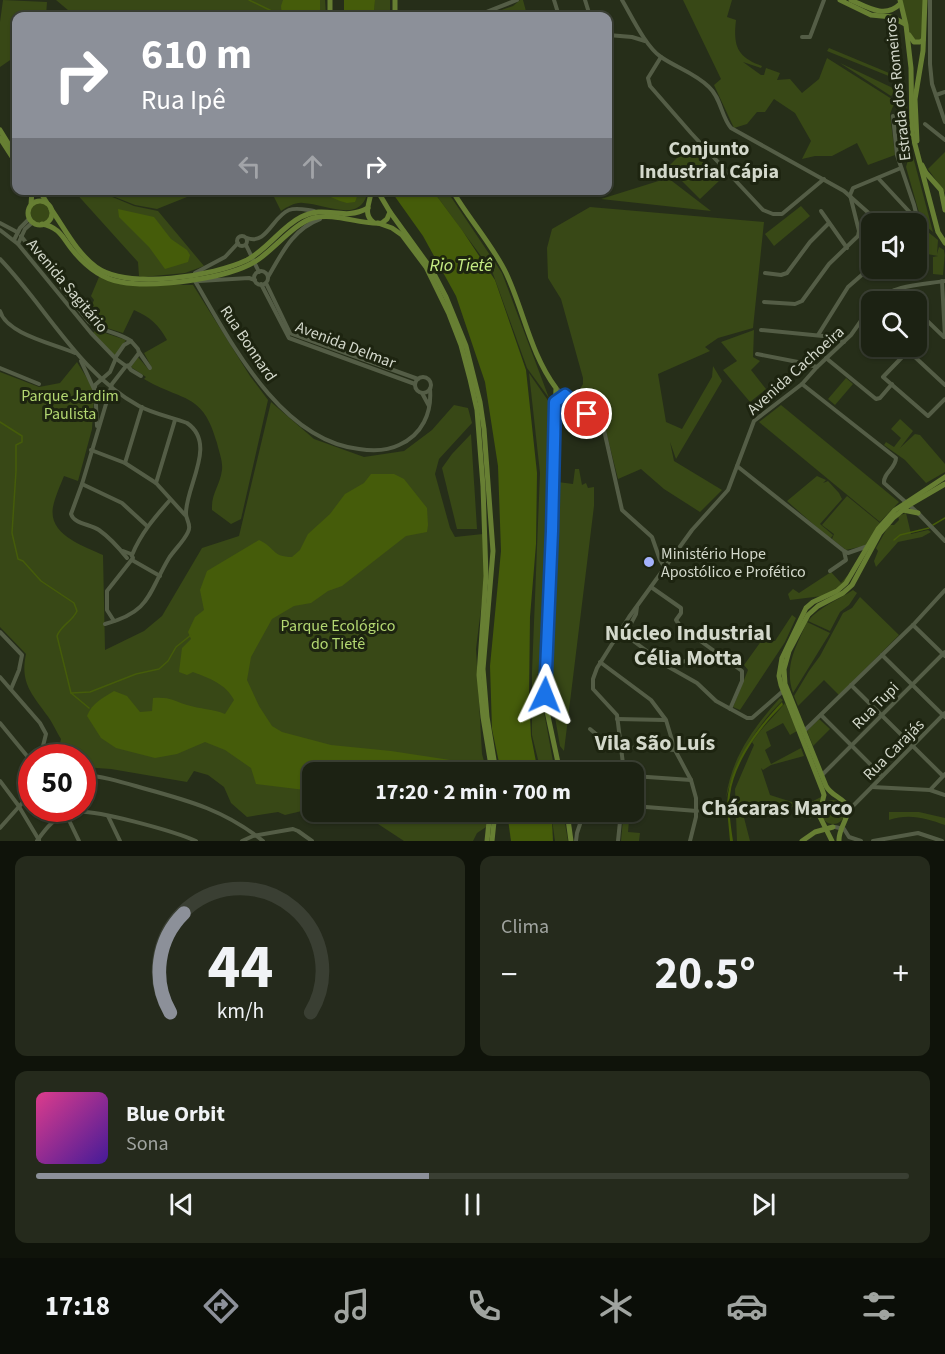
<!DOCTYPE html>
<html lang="pt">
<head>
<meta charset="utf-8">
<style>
  body { margin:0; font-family:"Source Sans 3",sans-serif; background:#252a1c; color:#f1f3f6; height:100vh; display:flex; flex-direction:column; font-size:22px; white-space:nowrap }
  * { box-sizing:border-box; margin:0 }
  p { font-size:20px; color:#a0a4a0 }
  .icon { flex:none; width:33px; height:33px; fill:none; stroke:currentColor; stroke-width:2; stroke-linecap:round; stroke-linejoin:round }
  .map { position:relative; height:841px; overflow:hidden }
  .side { display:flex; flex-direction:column; gap:15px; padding:15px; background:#0f130a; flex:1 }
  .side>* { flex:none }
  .guide { position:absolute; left:12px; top:12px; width:600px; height:183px; border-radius:12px; box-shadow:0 2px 4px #0004,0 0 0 2px #3a3f33; background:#8c9099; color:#fff; overflow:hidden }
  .buttons { position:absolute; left:861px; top:213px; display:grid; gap:12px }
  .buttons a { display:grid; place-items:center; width:66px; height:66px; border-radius:12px; background:#1c2213; box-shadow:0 2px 4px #0004,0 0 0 2px #3a3f33; font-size:30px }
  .speed { position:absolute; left:18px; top:744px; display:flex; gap:12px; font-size:30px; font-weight:700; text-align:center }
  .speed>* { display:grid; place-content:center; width:78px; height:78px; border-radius:50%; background:#1c2213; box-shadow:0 2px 4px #0004,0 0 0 2px #3a3f33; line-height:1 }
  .speed .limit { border:9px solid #d22; background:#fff; color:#111 }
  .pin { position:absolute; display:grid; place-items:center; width:51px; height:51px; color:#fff; margin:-26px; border:3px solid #fff; border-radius:50%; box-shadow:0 2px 6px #0007 }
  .me { position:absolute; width:66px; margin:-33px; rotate:2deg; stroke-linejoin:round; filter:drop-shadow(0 0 4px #0008) }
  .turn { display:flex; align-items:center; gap:21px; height:126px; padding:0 30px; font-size:27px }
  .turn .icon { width:78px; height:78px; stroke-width:2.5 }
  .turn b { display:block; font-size:42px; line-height:51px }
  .lanes { display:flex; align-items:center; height:57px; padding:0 30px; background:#0003; justify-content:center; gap:30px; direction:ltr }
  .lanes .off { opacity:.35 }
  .big { font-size:45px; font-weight:700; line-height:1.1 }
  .side .card { flex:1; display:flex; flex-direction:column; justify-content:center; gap:9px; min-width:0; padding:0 21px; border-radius:12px; background:#252a1c }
  .side .dial { align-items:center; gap:0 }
  .dial svg { height:156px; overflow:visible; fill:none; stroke:#3a3f33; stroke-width:7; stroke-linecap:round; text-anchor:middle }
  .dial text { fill:#f1f3f6; stroke:none }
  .song { display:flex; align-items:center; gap:18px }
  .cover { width:72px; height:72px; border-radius:9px; background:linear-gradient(135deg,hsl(330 70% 55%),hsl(260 70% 35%)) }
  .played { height:6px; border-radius:3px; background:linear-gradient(90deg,#8c9099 45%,#3a3f33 45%) }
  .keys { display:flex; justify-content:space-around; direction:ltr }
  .heat { display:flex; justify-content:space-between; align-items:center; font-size:33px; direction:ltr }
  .side .tiles { flex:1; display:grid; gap:15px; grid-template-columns:1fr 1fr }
  .card:last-child { grid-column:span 2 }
  .trip { position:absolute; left:302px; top:762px; width:342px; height:60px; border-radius:12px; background:#1c2213; box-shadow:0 2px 4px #0004,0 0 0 2px #3a3f33; font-weight:700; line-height:60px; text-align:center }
  .dock { display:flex; height:96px; justify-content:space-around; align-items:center; background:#0b0e08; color:#a0a4a0 }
  .dock .icon { width:42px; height:42px }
  .dock .active { color:#8c9099 }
  .dock b { font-size:27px; color:#f1f3f6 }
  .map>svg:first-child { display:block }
  .green { fill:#384816 }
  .water { fill:#455c0a }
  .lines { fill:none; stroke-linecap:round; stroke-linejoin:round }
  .stream { stroke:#455c0a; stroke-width:1.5 }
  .minor { stroke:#545d46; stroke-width:4 }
  .major { stroke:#677f33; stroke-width:5 }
  .route-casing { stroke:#114b97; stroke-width:15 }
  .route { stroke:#1a73e8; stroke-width:10 }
  .poi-dot { fill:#a4b2fc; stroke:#1d2410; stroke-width:2 }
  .labels { text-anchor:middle; stroke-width:6; stroke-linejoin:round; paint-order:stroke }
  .street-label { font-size:16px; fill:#d3d8cb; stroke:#1d2410 }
  .park-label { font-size:16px; fill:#b3d771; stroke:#1d2410 }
  .poi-label { font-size:16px; fill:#d3d8cb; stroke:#1d2410; text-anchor:start }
  .water-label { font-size:18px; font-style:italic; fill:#c6eb84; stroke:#1d2410 }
  .quarter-label { font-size:20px; font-weight:bold; fill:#d3d8cb; stroke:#1d2410 }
  .district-label { font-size:22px; font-weight:bold; fill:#d3d8cb; stroke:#1d2410 }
</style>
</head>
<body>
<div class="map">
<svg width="945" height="841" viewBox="0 0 945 841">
  <rect width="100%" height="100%" fill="#262e19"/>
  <g class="green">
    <path d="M3 0 47 2 46 16H16V56L0 67V22Z"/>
    <path d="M56 0H325L326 16H75Z"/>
    <path d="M375 0H390V16H374Z"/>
    <path d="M520 0H523L527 15 521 16 517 11 514 16H484L513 6Z"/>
    <path d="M683 0H732L727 17 736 20C733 46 737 57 762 66L761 68 743 62 761 75H764L766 68 780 73 777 80 790 79 802 93 819 79 827 58 895 101 890 114 895 155 868 165 857 143 832 156H815L802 159 811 141 795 113 774 99 765 112H757L747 124 734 128 714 85 721 79Z"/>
    <path d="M902 0H924L921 40 917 42 910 35Z"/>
    <path d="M829 48 901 78V81L827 51Z"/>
    <path d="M840 63 897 90 891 96Z"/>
    <path d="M906 99 909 149 905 164 899 112Z"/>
    <path d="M689 146 721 179 700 199 668 167Z"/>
    <path d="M911 149 933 232 922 223 906 167Z"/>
    <path d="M945 152V193L928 169Z"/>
    <path d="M668 178 711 211 601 199Z"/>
    <path d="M191 190 197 193 157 209 135 205 100 191Z"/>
    <path d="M368 190C362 225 326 204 303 203 296 202 287 207 281 211L271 191Z"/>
    <path d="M74 191H98L134 206 158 211 204 266 185 273 143 277 139 276 138 262Z"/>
    <path d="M433 191H447L502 273 549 398 527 368 492 271Z"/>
    <circle cx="40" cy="213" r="10"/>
    <path d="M801 206 810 216 774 246 765 234Z"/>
    <path d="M590 207 764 222 753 328 718 338 705 347 710 351 658 374 666 422 682 429 712 377 713 366 722 381 676 459 670 442 674 461 722 490 700 512 664 489 641 469 618 479 605 427 575 398 583 384V378L561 299 548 278 547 248 552 229Z"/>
    <path d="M923 228 938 240 937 254 939 247 944 250V255L945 251 943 275 933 274V257L938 256 922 253Z"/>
    <path d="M99 277 129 285H193L250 376 268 400 241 519 231 524 212 510C211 493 220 486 222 470 223 461 219 452 217 443 203 392 183 402 144 379L146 377 131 367 138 357 149 370 152 368 144 353 167 340C159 325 150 317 134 310L123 333 97 325 88 314 94 300 91 296Z"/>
    <path d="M96 330 126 340 115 356 93 333Z"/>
    <path d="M754 330 753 357 760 361 751 370 766 389 750 402 723 370 737 361 721 342Z"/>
    <path d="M77 362 93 388 94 397 92 429 78 481 64 476C60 486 55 497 53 507 48 535 84 546 103 555L105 650 144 631 162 616 202 548 239 536 271 402 314 439 364 457 404 451 432 430 454 405 468 408 472 423 439 459 435 474 450 528 455 537 483 534 485 576 476 649 482 754 487 772H312V811L306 810 285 815 278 812 247 817 231 803 224 787 208 775 194 771 187 782 111 769 83 767 82 758 57 757 61 739C56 731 52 721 46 714 31 693 20 682 26 654L0 627V372L39 387 60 383Z"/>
    <path d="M529 373 549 402 542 675 537 674 555 772H541L532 735V672L540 473Z"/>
    <path d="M846 378 853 384 835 405 828 399Z"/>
    <path d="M781 405 899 502 880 522 759 422Z"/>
    <path d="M900 419 913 431 900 448 915 434 920 435 945 464V472L926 483 905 460 884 445 886 442 894 447 901 438 891 429Z"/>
    <path d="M471 434 477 529H457L442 468 452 454Z"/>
    <path d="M575 469H579L582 485 586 483 588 488 594 487V506L564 751 560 746 552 700 558 482 573 484Z"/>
    <path d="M817 476 826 480 823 483 828 481 839 493 842 499 820 524 833 535 830 539 787 501Z"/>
    <path d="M847 496 880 523 868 545 846 550 832 539 834 534 822 525Z"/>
    <path d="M906 513 911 534 928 530 931 532 922 537 898 542 876 567 874 561 878 551 876 548 889 525H894L899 520 898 516Z"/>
    <path d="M831 572 841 583 847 576 849 578 838 590 822 596 790 600 788 594 793 589 799 593Z"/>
    <path d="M853 590 857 593 849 605 840 612 830 631 808 621C819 607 838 600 853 590Z"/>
    <path d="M860 597 899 635 839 695 824 680 798 706 794 696 809 671 820 656 843 613 852 608Z"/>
    <path d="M792 615 796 618 785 642 740 710 733 707 748 670 744 665 762 640 775 641Z"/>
    <path d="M807 622 830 633 793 693C784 665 796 647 807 622Z"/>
    <path d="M780 698 783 700C755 727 736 760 726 798 731 758 754 727 780 698Z"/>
    <path d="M785 703 797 731 790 735 783 723 766 732 771 746 765 750 771 764 801 748 804 756 771 765 763 770 761 768 770 795 795 803 817 804 811 802 821 797 817 810 811 809 813 815 810 819 803 809 776 804 741 806 750 841H737L735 789 754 745 752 742C762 727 774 717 785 703Z"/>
    <path d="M819 719 830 729 813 746 807 731Z"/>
    <circle cx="833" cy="812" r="12"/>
    <path d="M314 812H487L486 827 477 833 473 841H404L372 820Z"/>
    <path d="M551 812H563L568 841H555Z"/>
    <path d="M889 812H919L945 818V825C926 818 909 813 889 820Z"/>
    <path d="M623 819 629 820 628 832 640 833 639 841H621Z"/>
  </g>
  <g class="water">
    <path d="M283 0H320V16H282L281 6Z"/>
    <path d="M344 0H375L374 16H344Z"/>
    <path d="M317 191 359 190V191L355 202 347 203 340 201Z"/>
    <path d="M391 191H433L462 230 495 280 526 370 537 473 536 544 530 617 529 697 531 736 538 772H501L492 729 490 666 501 551 498 466 485 382 456 296 423 236Z"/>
    <path d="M118 209 154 217 171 239 187 250 190 255 188 262 165 269 149 247 119 217Z"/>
    <path d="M371 474H394L404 479 427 508 428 525 427 532 406 536 342 586 328 591 311 603 294 606 272 619 251 657 247 680 259 706 272 726 282 732 331 745 391 751 470 763 481 767 482 772H312V788L305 790 256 784 251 768 225 750 205 742 177 754 155 758 116 748 101 738 87 716C92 703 103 698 114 691L127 696 140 712 152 711 153 698C171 697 171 700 187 705 200 709 213 709 225 714L234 700C226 684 209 678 193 672L187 675 179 672 182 648 191 639 188 632 195 617 204 610 200 590 207 571 259 540C276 548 272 557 292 557L300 550 308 534 330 514 345 494 364 483Z"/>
    <path d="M782 702 783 705C761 726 734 762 730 795 728 809 731 827 733 841H730C729 827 726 808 728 794 733 759 759 726 782 702Z"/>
    <path d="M507 812H548L552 822 553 841H511Z"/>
  </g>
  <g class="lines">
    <g class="stream">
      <path d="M249 0 282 16"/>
      <path d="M0 422 22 436V442L16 445V471L12 533 18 559 23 561 41 581 74 603 77 611C72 622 61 625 57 636L71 693 89 708"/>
      <path d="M933 525 945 518"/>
      <path d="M894 540 900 535 929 528"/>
      <path d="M71 693 90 692 136 674 159 669 168 661 176 647 191 635"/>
    </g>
    <g class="minor">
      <path d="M554 0 559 16"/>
      <path d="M585 0 590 16"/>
      <path d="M622 0C632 17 646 47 661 57 677 68 695 73 709 87 721 98 721 116 731 128L844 191 881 224"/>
      <path d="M930 0V64L932 84 945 122"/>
      <path d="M476 16 517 0"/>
      <path d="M608 35 632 37 645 41"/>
      <path d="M802 37H810L824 0"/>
      <path d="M661 57 648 78 650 86 691 133 763 210 773 214H782L824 179"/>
      <path d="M936 95 945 92"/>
      <path d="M893 116 897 155 914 205 920 229 919 278"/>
      <path d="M925 124 945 140"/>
      <path d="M878 178 917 220"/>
      <path d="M821 211 847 248"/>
      <path d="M0 223 17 232"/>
      <path d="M0 230 18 244 91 333 115 358"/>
      <circle cx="242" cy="241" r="5"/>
      <path d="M21 236 89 322C102 332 118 332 131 341"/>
      <path d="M247 238C266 246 273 216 289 210 297 207 306 210 314 211"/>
      <path d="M14 240 20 228 30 218"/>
      <path d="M18 244 25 229 33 222"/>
      <path d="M246 245 259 272"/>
      <path d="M0 259C47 308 78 372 139 406 154 414 171 417 187 423 218 444 185 487 186 514 186 520 192 525 188 532 184 541 175 549 169 558 148 593 151 612 105 624"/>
      <circle cx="261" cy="278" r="7"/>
      <path d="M195 273 225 257 238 243"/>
      <path d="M765 273 781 275 787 273 810 242 829 223"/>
      <path d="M268 277C282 253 293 229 320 219"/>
      <path d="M195 281C231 342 280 440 359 449 372 451 387 451 399 445 422 435 432 413 430 389"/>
      <path d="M199 281 249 278 255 280"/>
      <path d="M942 281 945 337"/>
      <path d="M266 283 290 333 418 379"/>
      <path d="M261 284 289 338 415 384"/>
      <path d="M895 290 907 302"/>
      <path d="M764 302 795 304 802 301 829 264 858 236 859 231 850 195 853 188 901 168"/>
      <path d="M874 302C896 284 919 285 945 281"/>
      <path d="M916 310 944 337"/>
      <path d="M0 311C6 334 55 344 75 353"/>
      <path d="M867 313 872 317"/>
      <path d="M761 330 833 337 844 342"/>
      <path d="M818 335 848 287 872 266"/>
      <path d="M131 341 138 349 139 353 130 365 126 366 115 358 124 345Z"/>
      <path d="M903 346 945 385"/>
      <path d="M908 351 883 377 928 416 945 399"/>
      <path d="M139 352 150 368"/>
      <path d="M757 354 803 363 817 367"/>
      <path d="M826 358 876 399 880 398 892 384"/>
      <path d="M81 361 94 389"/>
      <path d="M126 366 112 384 82 484 71 514C74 524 90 524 99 530 109 537 119 548 127 558"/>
      <path d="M128 366 131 370 141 376"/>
      <path d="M0 368 39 384"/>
      <circle cx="423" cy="385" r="8"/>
      <path d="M802 384 896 458C896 468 883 473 884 483L918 513 945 541"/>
      <path d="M556 388 604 430 622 510 652 537 660 560 665 568"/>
      <path d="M422 393 429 406"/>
      <path d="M97 426 95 385 110 372 116 358"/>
      <path d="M91 450 125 463 156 483 185 515"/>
      <path d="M125 463 142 407"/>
      <path d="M737 466 844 551 846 560 830 571"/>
      <path d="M156 483 175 420"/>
      <path d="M82 484 122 503 147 526"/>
      <path d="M844 551 848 553 868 546"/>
      <path d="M132 555C141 533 155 517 170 500"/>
      <path d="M132 560 160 576"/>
      <path d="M651 587 681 608V613L676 620 681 627 742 671V681L730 709"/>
      <path d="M637 607 636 614 627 631 628 637 667 666 697 683 716 701 747 718H752L783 691"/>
      <path d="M114 621 107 610V591L133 558 131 554 123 551"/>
      <path d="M913 625 945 656"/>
      <path d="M0 632 22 655 19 670 11 689"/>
      <path d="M882 655 945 717"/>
      <path d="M600 662 651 700 666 720 675 750 691 780 696 798V817L690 841"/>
      <path d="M665 664 723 656"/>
      <path d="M0 677 40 723 46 734 40 758"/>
      <path d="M851 685 943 776"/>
      <path d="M821 715 882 776"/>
      <path d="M617 719 665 720"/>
      <path d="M0 723 32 762"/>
      <path d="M590 729 614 749 621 750"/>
      <path d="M804 731 913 625 945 590"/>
      <path d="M621 747 675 750"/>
      <path d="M558 765 570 772 572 766 577 765 580 767 582 772"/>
      <path d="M624 772 617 715 593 689V679L597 668 629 617 692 530 728 490 754 421 802 384 817 367 851 335 872 305"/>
      <path d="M82 775C104 776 125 783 146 789 190 801 226 811 263 841"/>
      <path d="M822 775 945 652"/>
      <path d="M633 776 691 780"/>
      <path d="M0 781 18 805 39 840"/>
      <path d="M872 787 930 790 945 795"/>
      <path d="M930 790 945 774"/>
      <path d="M633 806 697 811"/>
      <path d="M848 811 945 713"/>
      <path d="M66 814 79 841"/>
      <path d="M108 816 120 841"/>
      <path d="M569 820 577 813 582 819"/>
      <path d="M835 827 844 829 849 837 861 841"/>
      <path d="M0 828 32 792"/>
      <path d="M37 841C46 828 56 815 73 812 93 808 176 832 196 841"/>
      <path d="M242 841 253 836 293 829 298 831 312 841"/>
      <path d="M576 841 577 833 584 812"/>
      <path d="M618 841 621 812"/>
      <path d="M873 841 918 833 942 841"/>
    </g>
    <g class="major">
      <path d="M330 0V16"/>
      <path d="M395 0V16"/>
      <path d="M840 0 871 15 892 17 905 24"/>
      <path d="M851 0C867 7 885 19 900 4"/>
      <path d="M900 0 906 25 911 68 912 133 938 232 945 243"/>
      <path d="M909 35 914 42H920L923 40"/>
      <path d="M0 130 16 156"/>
      <path d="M0 138 16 163"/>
      <path d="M917 141 915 99 923 51 925 0"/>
      <path d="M922 165 926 173 941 190 945 210"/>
      <path d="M39 190 47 203"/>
      <path d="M371 190C371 202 362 213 373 222"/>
      <path d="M452 190C468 218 492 244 506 273 524 311 530 353 556 388L545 702 560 772"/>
      <circle cx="40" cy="213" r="12"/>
      <path d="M31 205 32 190"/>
      <path d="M51 209C65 229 76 252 96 267 128 290 214 276 247 260 268 249 281 227 301 217 327 204 342 222 368 208"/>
      <path d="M390 212 432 270 446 297 466 346 480 402 484 429 493 551 483 669 487 717 496 772"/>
      <path d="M378 223 392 228 402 235 426 267 449 314 461 345 470 379 477 410 483 486 486 576 479 675 483 717 492 772"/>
      <path d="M42 224C62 228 63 240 75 253 87 267 103 279 121 282 154 288 231 279 259 259 275 248 295 223 313 218 335 212 360 225 382 223L387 219 390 212 377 190"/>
      <path d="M555 402 565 395"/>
      <path d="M903 510 918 513"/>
      <path d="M567 812 571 841"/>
      <path d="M487 841 490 812"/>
      <path d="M492 841 495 812"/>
      <path d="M802 841 815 832 833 827"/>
      <path d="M832 841 819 815 824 795 822 789 781 685 779 676 782 658 806 608 813 602 837 591 846 583 878 529 895 510 945 477"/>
      <path d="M839 841C838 826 854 814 845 803 839 796 831 795 826 786L785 684 784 669 789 651 808 615 818 606 843 593 852 585 880 533 893 518 909 505 945 484"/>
    </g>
  </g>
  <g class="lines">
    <defs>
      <path id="route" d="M545 695 552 531 555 402 565 395 587 414"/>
    </defs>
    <use href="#route" class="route-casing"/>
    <use href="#route" class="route"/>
  </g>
  <circle class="poi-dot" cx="649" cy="562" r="6"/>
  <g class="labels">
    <g class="street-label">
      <text transform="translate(897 89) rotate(-96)" y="6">Estrada dos Romeiros</text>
      <text transform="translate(68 285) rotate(50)" y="6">Avenida Sagitário</text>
      <text transform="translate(249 343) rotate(56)" y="6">Rua Bonnard</text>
      <text transform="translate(346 344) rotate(21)" y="6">Avenida Delmar</text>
      <text transform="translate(795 370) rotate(-42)" y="6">Avenida Cachoeira</text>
      <text transform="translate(875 705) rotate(-45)" y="6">Rua Tupi</text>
      <text transform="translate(893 749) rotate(-45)" y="6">Rua Carajás</text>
    </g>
    <g class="park-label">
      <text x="70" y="401">Parque Jardim<tspan x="70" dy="18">Paulista</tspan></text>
      <text x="338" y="631">Parque Ecológico<tspan x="338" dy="18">do Tietê</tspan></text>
    </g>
    <g class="poi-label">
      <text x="661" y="559">Ministério Hope<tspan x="661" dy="18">Apostólico e Profético</tspan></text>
    </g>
    <g class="water-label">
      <text x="461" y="271">Rio Tietê</text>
    </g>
    <g class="quarter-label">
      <text x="709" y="155">Conjunto<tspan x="709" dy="23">Industrial Cápia</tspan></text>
    </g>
    <g class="district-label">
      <text x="688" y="640">Núcleo Industrial<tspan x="688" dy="25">Célia Motta</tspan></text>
      <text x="655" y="750">Vila São Luís</text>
      <text x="777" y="815">Chácaras Marco</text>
    </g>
  </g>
</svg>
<div class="buttons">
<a><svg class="icon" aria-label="sound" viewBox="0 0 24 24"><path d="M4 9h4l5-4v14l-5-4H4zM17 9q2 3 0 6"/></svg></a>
<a><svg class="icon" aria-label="search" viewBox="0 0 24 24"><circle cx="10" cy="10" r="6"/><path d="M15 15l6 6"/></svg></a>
</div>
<div class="speed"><div class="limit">50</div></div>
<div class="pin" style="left:587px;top:414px;background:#d93025"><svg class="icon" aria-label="arrive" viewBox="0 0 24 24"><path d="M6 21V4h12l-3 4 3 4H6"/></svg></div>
<svg class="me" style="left:545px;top:695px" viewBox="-20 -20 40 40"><path d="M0-17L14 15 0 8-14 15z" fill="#1a73e8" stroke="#fff" stroke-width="4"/></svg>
<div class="trip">17:20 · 2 min · 700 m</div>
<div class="guide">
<div class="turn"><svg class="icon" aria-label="right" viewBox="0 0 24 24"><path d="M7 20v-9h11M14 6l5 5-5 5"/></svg><div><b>610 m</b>Rua Ipê</div></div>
<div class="lanes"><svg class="icon off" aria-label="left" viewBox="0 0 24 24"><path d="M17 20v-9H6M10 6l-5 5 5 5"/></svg><svg class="icon off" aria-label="ahead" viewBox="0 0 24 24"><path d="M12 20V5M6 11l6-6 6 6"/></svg><svg class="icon" aria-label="right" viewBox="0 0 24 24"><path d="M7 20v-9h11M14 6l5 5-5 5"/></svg></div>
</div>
</div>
<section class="side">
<div class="tiles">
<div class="card dial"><svg viewBox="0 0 100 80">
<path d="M14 69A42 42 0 1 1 86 69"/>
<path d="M14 69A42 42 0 0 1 21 18" stroke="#8c9099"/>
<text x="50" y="56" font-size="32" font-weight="700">44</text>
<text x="50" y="72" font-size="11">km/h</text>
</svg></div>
<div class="card"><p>Clima</p>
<div class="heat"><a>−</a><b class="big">20.5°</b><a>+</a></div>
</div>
<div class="card">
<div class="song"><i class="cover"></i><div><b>Blue Orbit</b><p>Sona</p></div></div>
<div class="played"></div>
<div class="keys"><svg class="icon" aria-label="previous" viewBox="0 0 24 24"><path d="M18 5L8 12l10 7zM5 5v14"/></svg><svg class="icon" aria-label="pause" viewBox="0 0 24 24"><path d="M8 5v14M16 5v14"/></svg><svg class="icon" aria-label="next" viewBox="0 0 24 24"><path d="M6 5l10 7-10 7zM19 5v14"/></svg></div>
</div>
</div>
</section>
<nav class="dock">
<b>17:18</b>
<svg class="icon active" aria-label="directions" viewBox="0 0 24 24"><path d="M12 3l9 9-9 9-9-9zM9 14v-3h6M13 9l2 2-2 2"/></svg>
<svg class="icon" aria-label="music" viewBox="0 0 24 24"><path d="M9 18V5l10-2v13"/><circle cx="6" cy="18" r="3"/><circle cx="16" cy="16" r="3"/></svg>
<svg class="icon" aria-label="phone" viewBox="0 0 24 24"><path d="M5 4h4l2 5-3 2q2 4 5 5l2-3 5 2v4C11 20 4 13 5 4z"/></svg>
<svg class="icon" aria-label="climate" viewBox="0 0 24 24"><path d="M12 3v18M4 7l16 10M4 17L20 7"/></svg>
<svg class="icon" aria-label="car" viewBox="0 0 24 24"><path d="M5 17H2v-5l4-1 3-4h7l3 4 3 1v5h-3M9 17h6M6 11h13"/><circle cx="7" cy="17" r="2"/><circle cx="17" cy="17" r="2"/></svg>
<svg class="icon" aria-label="filters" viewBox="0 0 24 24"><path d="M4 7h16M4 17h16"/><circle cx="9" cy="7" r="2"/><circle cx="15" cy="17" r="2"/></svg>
</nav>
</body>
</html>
